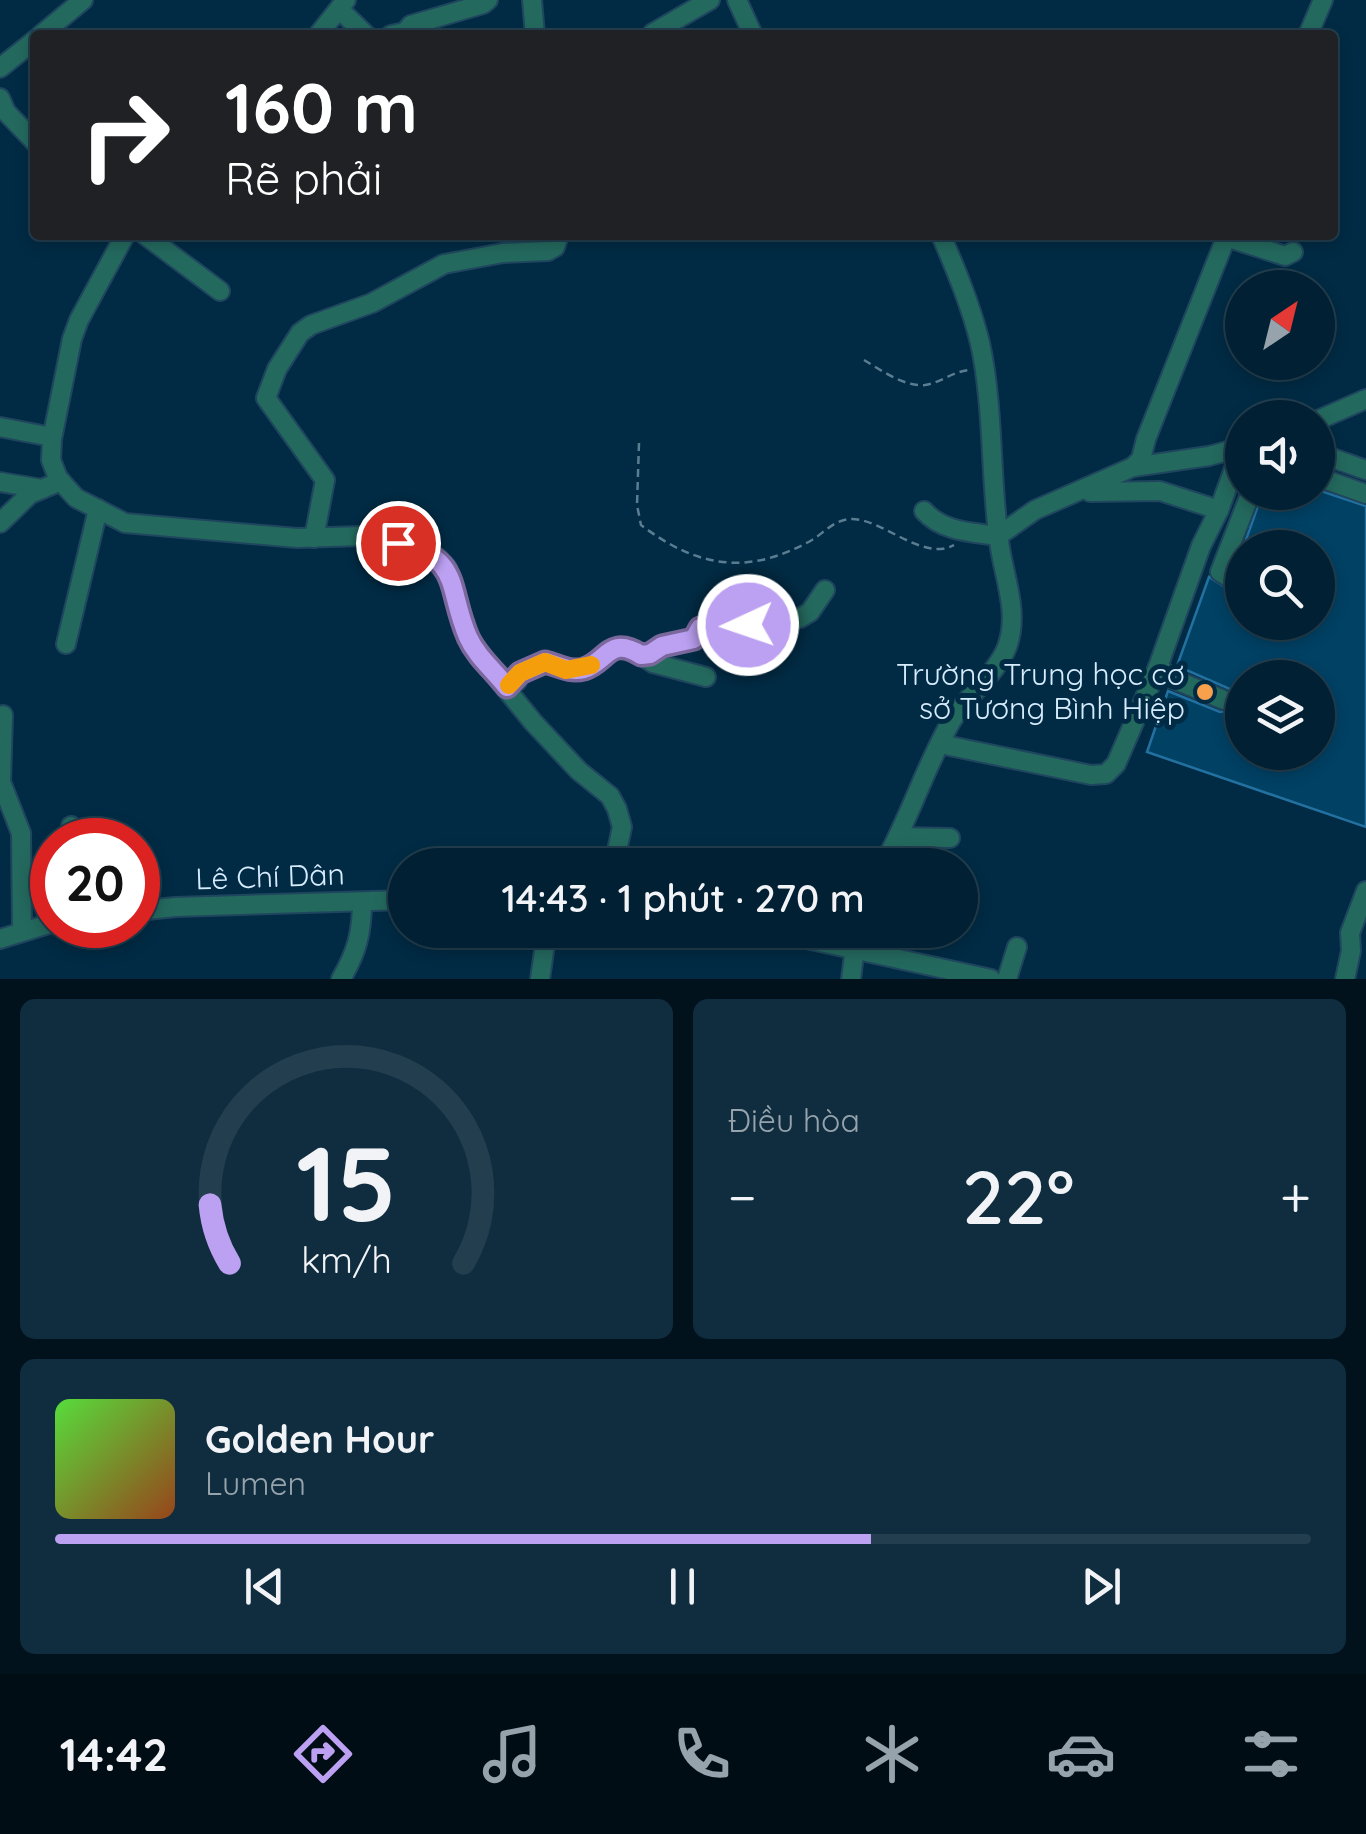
<!DOCTYPE html>
<html lang="vi">
<head>
<meta charset="utf-8">
<style>
  body { margin:0; font-family:Quicksand,sans-serif; background:#0f2d3f; color:#f1f3f6; height:100vh; display:flex; flex-direction:column; font-size:38px; white-space:nowrap }
  * { box-sizing:border-box; margin:0 }
  p { font-size:32px; color:#96a3ac }
  .icon { flex:none; width:55px; height:55px; fill:none; stroke:currentColor; stroke-width:2; stroke-linecap:round; stroke-linejoin:round }
  .map { position:relative; height:979px; overflow:hidden }
  .panel { display:flex; flex-direction:column; gap:20px; padding:20px; background:#01121c; flex:1 }
  .panel>* { flex:none }
  .guide { position:absolute; left:30px; top:30px; width:1308px; height:210px; border-radius:10px; box-shadow:0 5px 15px #0003,0 0 0 2px #233e4e; background:#202124; color:#fff; overflow:hidden }
  .needle { width:65px; rotate:35deg }
  .fabs { position:absolute; left:1225px; top:270px; display:grid; gap:20px }
  .fabs a { display:grid; place-items:center; width:110px; height:110px; border-radius:50%; background:#012033; box-shadow:0 5px 15px #0003,0 0 0 2px #233e4e; font-size:50px }
  .speed { position:absolute; left:30px; top:818px; display:flex; gap:20px; font-size:50px; font-weight:700; text-align:center }
  .speed>* { display:grid; place-content:center; width:130px; height:130px; border-radius:50%; background:#012033; box-shadow:0 5px 15px #0003,0 0 0 2px #233e4e; line-height:1 }
  .speed .limit { border:15px solid #d22; background:#fff; color:#111 }
  .pin { position:absolute; display:grid; place-items:center; width:85px; height:85px; color:#fff; margin:-42px; border:5px solid #fff; border-radius:50%; box-shadow:0 2px 10px #0007 }
  .me { position:absolute; width:110px; margin:-55px; rotate:267deg; stroke-linejoin:round; filter:drop-shadow(0 0 8px #0008) }
  .turn { display:flex; align-items:center; gap:35px; height:210px; padding:0 30px; font-size:45px }
  .turn .icon { width:130px; height:130px; stroke-width:2.5 }
  .turn b { display:block; font-size:70px; line-height:85px }
  .big { font-size:75px; font-weight:600; line-height:1.1 }
  .panel .card { flex:1; display:flex; flex-direction:column; justify-content:center; gap:15px; min-width:0; padding:0 35px; border-radius:15px; background:#0f2d3f }
  .panel .dial { align-items:center; gap:0 }
  .dial svg { height:260px; overflow:visible; fill:none; stroke:#233e4e; stroke-width:7; stroke-linecap:round; text-anchor:middle }
  .dial text { fill:#f1f3f6; stroke:none }
  .song { display:flex; align-items:center; gap:30px }
  .cover { width:120px; height:120px; border-radius:15px; background:linear-gradient(135deg,hsl(110 70% 55%),hsl(20 70% 35%)) }
  .played { height:10px; border-radius:5px; background:linear-gradient(90deg,#bca0f2 65%,#233e4e 65%) }
  .keys { display:flex; justify-content:space-around; direction:ltr }
  .heat { display:flex; justify-content:space-between; align-items:center; font-size:55px; direction:ltr }
  .panel .tiles { flex:1; display:grid; gap:20px; grid-template-columns:1fr 1fr }
  .card:last-child { grid-column:span 2 }
  .trip { position:absolute; left:388px; top:848px; width:590px; height:100px; border-radius:50px; background:#012033; box-shadow:0 5px 15px #0003,0 0 0 2px #233e4e; font-weight:600; line-height:100px; text-align:center }
  .dock { display:flex; height:160px; justify-content:space-around; align-items:center; background:#000d14; color:#96a3ac }
  .dock .icon { width:70px; height:70px }
  .dock .selected { color:#bca0f2 }
  .dock b { font-size:45px; color:#f1f3f6 }
  .map>svg:first-child { display:block }
  .building { fill:#004164; stroke:#2371a1; stroke-width:2.5; fill-rule:evenodd }
  .lines { fill:none; stroke-linecap:round; stroke-linejoin:round }
  .minor-casing { stroke:#1f465e; stroke-width:22 }
  .path { stroke:#5b7d92; stroke-width:2.5; stroke-dasharray:8 5; stroke-linecap:butt }
  .minor { stroke:#24695e; stroke-width:18 }
  .route-casing { stroke:#7a689d; stroke-width:25 }
  .route { stroke:#bca0f2; stroke-width:18 }
  .slow { stroke:#f59e0b; stroke-width:18 }
  .poi-dot { fill:#f9a04d; stroke:#012b44; stroke-width:4 }
  .labels { text-anchor:middle; stroke-width:10; stroke-linejoin:round; paint-order:stroke }
  .poi-label { font-size:30px; fill:#d6ecfc; stroke:#012b44; text-anchor:end }
  .street-label { font-size:30px; fill:#d6ecfc; stroke:#012b44 }
</style>
</head>
<body>
<div class="map">
<svg width="1366" height="979" viewBox="0 0 1366 979">
  <rect width="100%" height="100%" fill="#012b44"/>
  <path class="building" d="M1318 490 1366 506V827L1147 752 1168 691 1220 712 1231 710 1236 704 1234 693 1230 689 1177 666 1209 577 1242 598V622H1318V548H1243L1263 492ZM1242 678H1318V752H1242Z"/>
  <g class="lines">
    <defs>
      <g id="minor">
        <path d="M532 0 535 35"/>
        <path d="M737 0 753 35"/>
        <path d="M339 9 366 35"/>
        <path d="M653 33 710 0"/>
        <path d="M41 35 83 0"/>
        <path d="M318 35 346 0"/>
        <path d="M391 35 405 32 411 25 483 4 488 0"/>
        <path d="M1308 35 1323 0"/>
        <path d="M0 68 35 40"/>
        <path d="M0 98 6 112 35 142"/>
        <path d="M125 235 79 320 72 339 52 439 51 460 58 478 76 498 125 523 297 538 362 536 422 549 438 558 447 568 469 641 485 663 533 722 579 771 610 796 617 809 622 827 614 865"/>
        <path d="M145 235 220 291"/>
        <path d="M1226 237 1285 256 1293 252"/>
        <path d="M1318 420 1366 399"/>
        <path d="M0 427 52 437"/>
        <path d="M1318 453 1366 470"/>
        <path d="M1133 467 1209 456 1242 447"/>
        <path d="M1318 477 1366 494"/>
        <path d="M0 482 42 489"/>
        <path d="M1090 492 1160 491 1219 510 1201 546 1158 667 1173 679 1224 700"/>
        <path d="M1219 510 1242 447"/>
        <path d="M924 511C943 532 971 532 998 536L1035 510 1133 467 1141 459 1146 439 1227 235"/>
        <path d="M0 523 30 494 61 481"/>
        <path d="M314 538 325 480 266 398 277 369 300 333 311 325 372 303 444 264 503 253 548 251 555 247 559 235"/>
        <path d="M1242 586 1220 572 1251 492"/>
        <path d="M66 644 98 509"/>
        <path d="M641 655 653 663 706 677"/>
        <path d="M507 687 517 681 521 673 545 662C558 665 569 673 584 669 607 662 609 635 641 655 657 653 672 641 694 639L701 628 711 625 727 633 748 625 800 618 810 612 825 590"/>
        <path d="M3 715 1 782 21 833 22 932"/>
        <path d="M940 744 1091 775 1106 774 1116 764 1158 667"/>
        <path d="M898 837 950 838"/>
        <path d="M70 840 71 826"/>
        <path d="M883 865C910 818 925 766 952 720 967 697 998 671 1007 647 1020 612 1003 575 999 541 990 476 994 407 980 343 971 306 956 270 941 235"/>
        <path d="M138 911 175 907 405 900"/>
        <path d="M765 930 991 979"/>
        <path d="M0 939 52 923"/>
        <path d="M341 979C357 952 362 932 362 902"/>
        <path d="M540 979 547 930"/>
        <path d="M851 979 857 930"/>
        <path d="M1007 979 1017 947"/>
        <path d="M1345 979 1351 951 1350 933 1366 891"/>
      </g>
    </defs>
    <use href="#minor" class="minor-casing"/>
    <g class="path">
      <path d="M864 360C881 370 904 387 925 385 941 383 954 370 972 370"/>
      <path d="M639 443 637 505 641 525C698 568 748 576 812 540 825 532 835 519 852 519 883 519 923 562 954 545"/>
    </g>
    <use href="#minor" class="minor"/>
  </g>
  <g class="lines">
    <defs>
      <path id="route" d="M398 543C463 560 446 585 468 637 477 657 494 670 507 687L520 673 545 662C558 665 569 673 584 669 607 662 609 635 641 655L650 654 662 646 694 639 700 628 711 625 727 633 748 625"/>
    </defs>
    <use href="#route" class="route-casing"/>
    <use href="#route" class="route"/>
    <path class="slow" d="M509 685 520 673 545 662 566 670 591 665"/>
  </g>
  <circle class="poi-dot" cx="1205" cy="692" r="10"/>
  <g class="labels">
    <g class="poi-label">
      <text x="1185" y="685">Trường Trung học cơ<tspan x="1185" dy="34">sở Tương Bình Hiệp</tspan></text>
    </g>
    <g class="street-label">
      <text transform="translate(270 877) rotate(-2)" y="10">Lê Chí Dân</text>
    </g>
  </g>
</svg>
<div class="fabs">
<a><svg class="needle" viewBox="-14 -14 28 28"><path d="M0-13l5 13h-10z" fill="#e53935"/><path d="M0 13l5-13h-10z" fill="#96a3ac"/></svg></a>
<a><svg class="icon" aria-label="sound" viewBox="0 0 24 24"><path d="M4 9h4l5-4v14l-5-4H4zM17 9q2 3 0 6"/></svg></a>
<a><svg class="icon" aria-label="search" viewBox="0 0 24 24"><circle cx="10" cy="10" r="6"/><path d="M15 15l6 6"/></svg></a>
<a><svg class="icon" aria-label="layers" viewBox="0 0 24 24"><path d="M12 4l9 5-9 5-9-5zM3 14l9 5 9-5"/></svg></a>
</div>
<div class="speed"><div class="limit">20</div></div>
<div class="pin" style="left:398px;top:543px;background:#d93025"><svg class="icon" aria-label="arrive" viewBox="0 0 24 24"><path d="M6 21V4h12l-3 4 3 4H6"/></svg></div>
<svg class="me" style="left:748px;top:625px" viewBox="-20 -20 40 40"><circle r="17" fill="#bca0f2" stroke="#fff" stroke-width="3"/><path d="M0-11L8 9 0 5-8 9z" fill="#fff"/></svg>
<div class="trip">14:43 · 1 phút · 270 m</div>
<div class="guide">
<div class="turn"><svg class="icon" aria-label="right" viewBox="0 0 24 24"><path d="M7 20v-9h11M14 6l5 5-5 5"/></svg><div><b>160 m</b>Rẽ phải</div></div>
</div>
</div>
<section class="panel">
<div class="tiles">
<div class="card dial"><svg viewBox="0 0 100 80">
<path d="M14 69A42 42 0 1 1 86 69"/>
<path d="M14 69A42 42 0 0 1 8 51" stroke="#bca0f2"/>
<text x="50" y="56" font-size="32" font-weight="700">15</text>
<text x="50" y="72" font-size="11">km/h</text>
</svg></div>
<div class="card"><p>Điều hòa</p>
<div class="heat"><a>−</a><b class="big">22°</b><a>+</a></div>
</div>
<div class="card">
<div class="song"><i class="cover"></i><div><b>Golden Hour</b><p>Lumen</p></div></div>
<div class="played"></div>
<div class="keys"><svg class="icon" aria-label="previous" viewBox="0 0 24 24"><path d="M18 5L8 12l10 7zM5 5v14"/></svg><svg class="icon" aria-label="pause" viewBox="0 0 24 24"><path d="M8 5v14M16 5v14"/></svg><svg class="icon" aria-label="next" viewBox="0 0 24 24"><path d="M6 5l10 7-10 7zM19 5v14"/></svg></div>
</div>
</div>
</section>
<nav class="dock">
<b>14:42</b>
<svg class="icon selected" aria-label="directions" viewBox="0 0 24 24"><path d="M12 3l9 9-9 9-9-9zM9 14v-3h6M13 9l2 2-2 2"/></svg>
<svg class="icon" aria-label="music" viewBox="0 0 24 24"><path d="M9 18V5l10-2v13"/><circle cx="6" cy="18" r="3"/><circle cx="16" cy="16" r="3"/></svg>
<svg class="icon" aria-label="phone" viewBox="0 0 24 24"><path d="M5 4h4l2 5-3 2q2 4 5 5l2-3 5 2v4C11 20 4 13 5 4z"/></svg>
<svg class="icon" aria-label="climate" viewBox="0 0 24 24"><path d="M12 3v18M4 7l16 10M4 17L20 7"/></svg>
<svg class="icon" aria-label="car" viewBox="0 0 24 24"><path d="M5 17H2v-5l4-1 3-4h7l3 4 3 1v5h-3M9 17h6M6 11h13"/><circle cx="7" cy="17" r="2"/><circle cx="17" cy="17" r="2"/></svg>
<svg class="icon" aria-label="filters" viewBox="0 0 24 24"><path d="M4 7h16M4 17h16"/><circle cx="9" cy="7" r="2"/><circle cx="15" cy="17" r="2"/></svg>
</nav>
</body>
</html>
